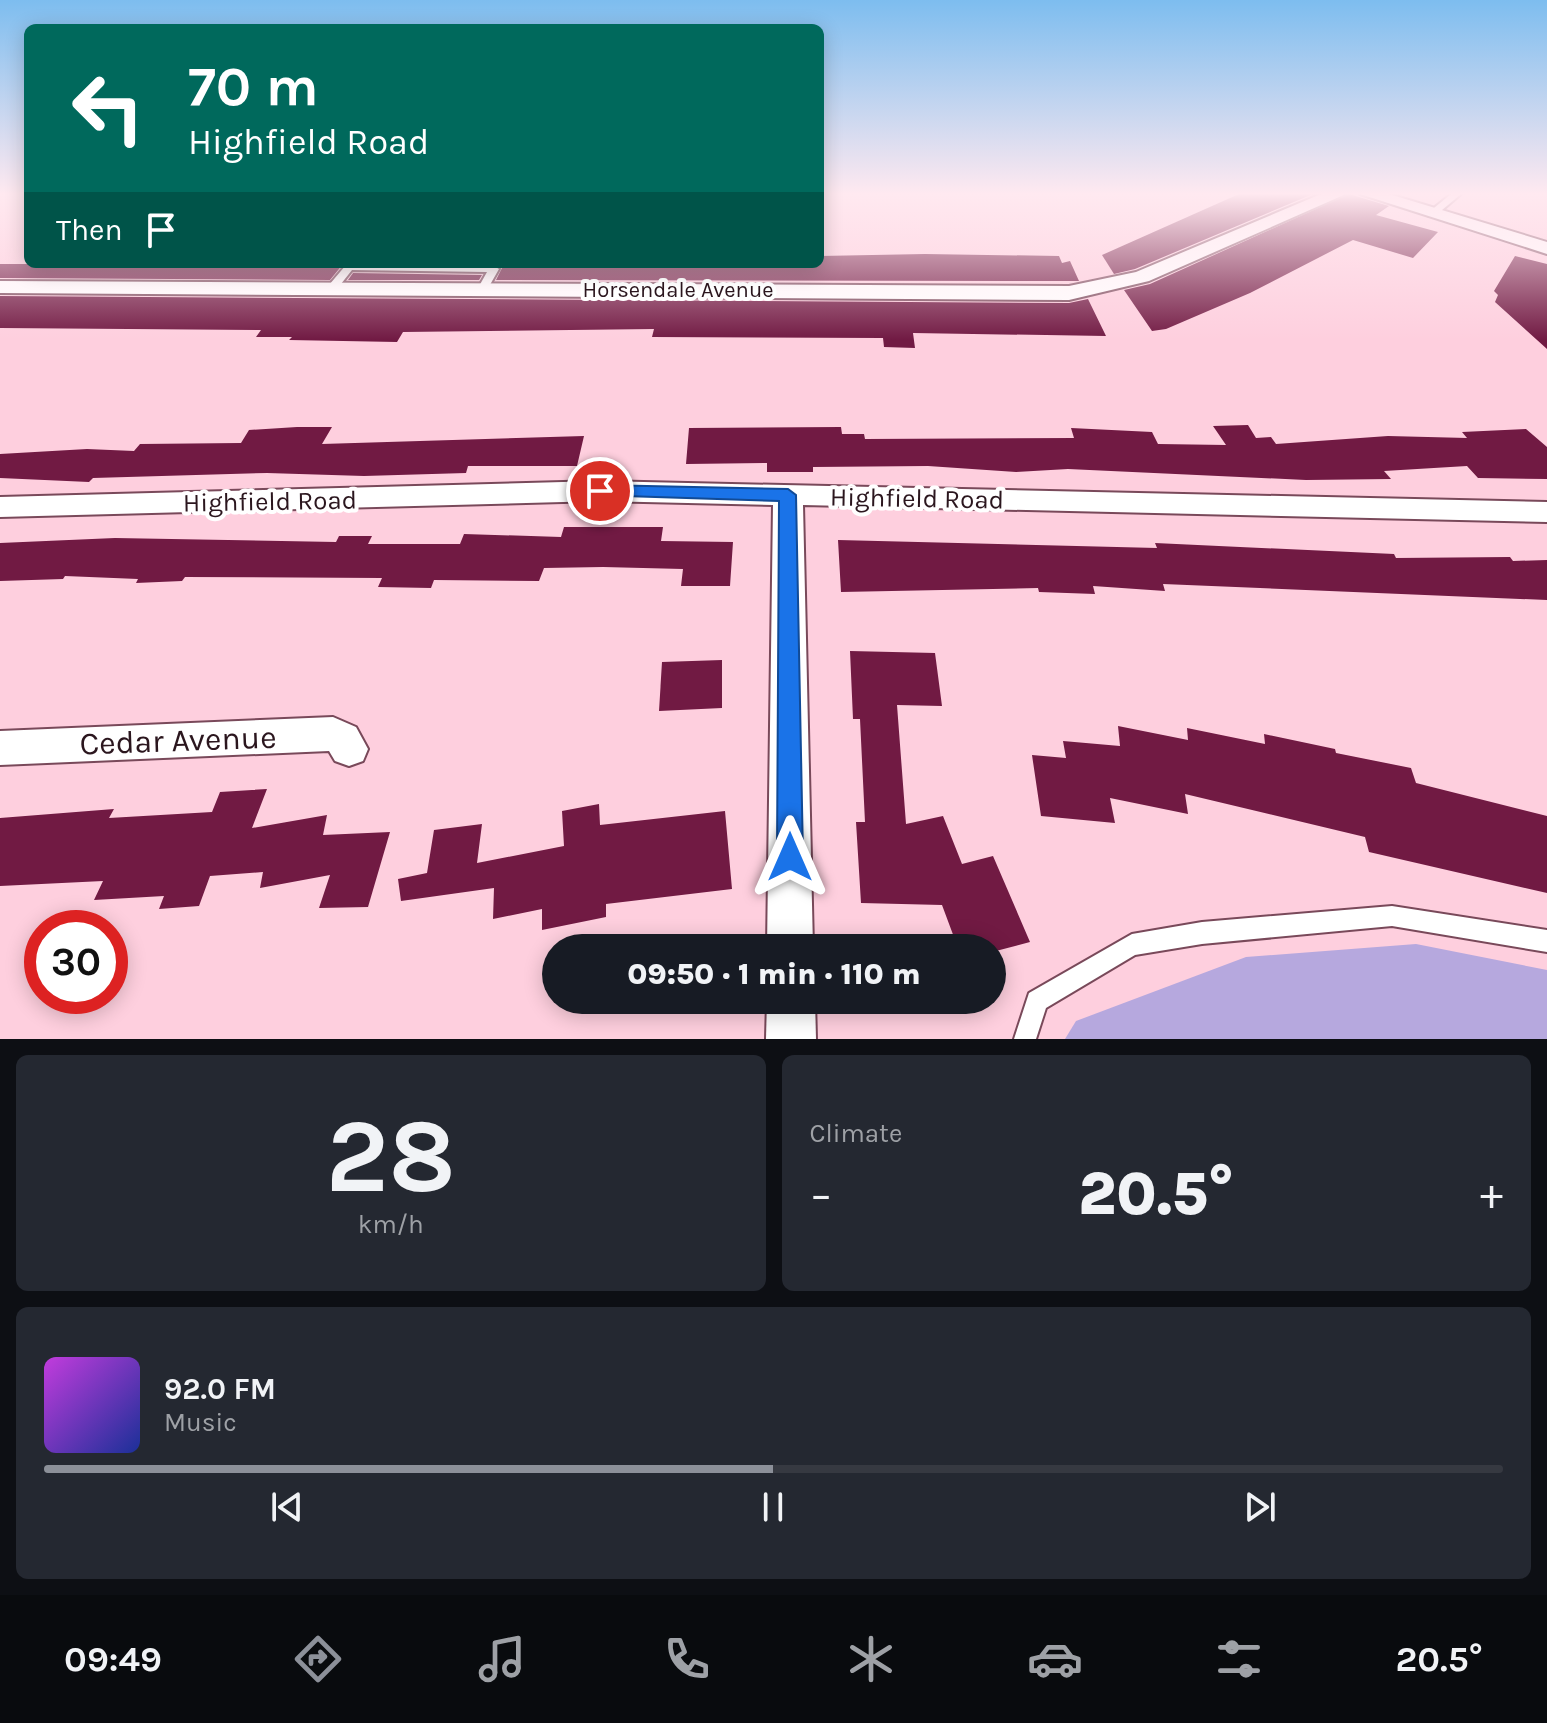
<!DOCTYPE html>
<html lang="en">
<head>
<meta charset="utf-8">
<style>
  body { margin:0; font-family:Karla,sans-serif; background:#242831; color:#f1f3f6; height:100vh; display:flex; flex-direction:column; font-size:30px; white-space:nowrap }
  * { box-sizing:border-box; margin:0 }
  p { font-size:26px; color:#9ea1a6 }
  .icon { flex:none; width:44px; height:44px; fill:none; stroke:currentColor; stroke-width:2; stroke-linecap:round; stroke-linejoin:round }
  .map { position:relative; height:1039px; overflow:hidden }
  .drawer { display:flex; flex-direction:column; gap:16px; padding:16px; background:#0d0f14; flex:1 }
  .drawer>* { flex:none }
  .guide { position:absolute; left:24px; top:24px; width:800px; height:244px; border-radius:12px; box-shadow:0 4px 20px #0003; background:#00695c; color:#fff; overflow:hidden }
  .speed { position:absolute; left:24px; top:910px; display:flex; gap:16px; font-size:40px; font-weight:700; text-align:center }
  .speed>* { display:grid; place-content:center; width:104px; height:104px; border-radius:50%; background:#171b24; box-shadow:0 4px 20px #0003; line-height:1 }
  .speed .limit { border:12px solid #d22; background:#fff; color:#111 }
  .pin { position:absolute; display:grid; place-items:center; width:68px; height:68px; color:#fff; margin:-34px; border:4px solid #fff; border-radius:50%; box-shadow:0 2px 8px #0007 }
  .me { position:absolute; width:88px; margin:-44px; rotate:0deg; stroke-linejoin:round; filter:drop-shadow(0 0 6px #0008) }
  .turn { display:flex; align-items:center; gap:28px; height:168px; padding:0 32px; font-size:36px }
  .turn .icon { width:104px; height:104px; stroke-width:2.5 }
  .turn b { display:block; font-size:56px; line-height:68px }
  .then { display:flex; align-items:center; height:76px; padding:0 32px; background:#0003; gap:16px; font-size:30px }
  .big { font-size:60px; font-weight:800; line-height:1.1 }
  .drawer .tile { flex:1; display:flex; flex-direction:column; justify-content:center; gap:12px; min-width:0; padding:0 28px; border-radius:12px; background:#242831 }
  .drawer .dial { align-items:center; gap:0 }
  .dial b { font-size:104px; line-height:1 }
  .song { display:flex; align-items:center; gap:24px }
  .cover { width:96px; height:96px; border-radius:12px; background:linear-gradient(135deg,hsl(290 70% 55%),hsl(230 70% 35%)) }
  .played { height:8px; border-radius:4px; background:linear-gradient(90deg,#8c9099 50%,#363941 50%) }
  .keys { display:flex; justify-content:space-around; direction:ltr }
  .heat { display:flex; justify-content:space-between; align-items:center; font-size:44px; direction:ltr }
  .drawer .tiles { flex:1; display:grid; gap:16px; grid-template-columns:1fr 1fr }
  .tile:last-child { grid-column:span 2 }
  .trip { position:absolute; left:542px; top:934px; width:464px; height:80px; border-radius:40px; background:#171b24; box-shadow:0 4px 20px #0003; font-weight:800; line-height:80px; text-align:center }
  .tab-bar { display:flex; height:128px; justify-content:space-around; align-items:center; background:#090b0e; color:#9ea1a6 }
  .tab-bar .icon { width:56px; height:56px }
  .tab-bar .selected { color:#8c9099 }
  .tab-bar b { font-size:36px; color:#f1f3f6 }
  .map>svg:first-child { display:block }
  .green { fill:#b6a8de }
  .building { fill:#711a43 }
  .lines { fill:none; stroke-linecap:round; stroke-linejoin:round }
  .lane-casing { stroke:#79495a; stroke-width:4 }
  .street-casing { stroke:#79495a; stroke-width:4 }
  .lane { fill:#fff; fill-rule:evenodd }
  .street { fill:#fff; fill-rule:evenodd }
  .route { fill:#1a73e8; stroke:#114b97; stroke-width:2 }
  .labels { text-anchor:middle; stroke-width:8; stroke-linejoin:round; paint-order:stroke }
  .far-street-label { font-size:22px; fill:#2b161e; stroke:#fff }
  .street-label { font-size:26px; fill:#2b161e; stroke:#fff }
  .near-street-label { font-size:32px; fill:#2b161e; stroke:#fff }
</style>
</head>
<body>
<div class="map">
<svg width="1547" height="1039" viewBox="0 0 1547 1039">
  <rect width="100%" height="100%" fill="#fecfde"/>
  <path class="green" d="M1416 944 1547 970V1039H1065L1076 1021 1246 957Z"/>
  <g class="building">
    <path d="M1239 194H1313L1135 269 1114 274 1102 255Z"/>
    <path d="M1349 194 1389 206 1376 215 1438 232 1413 258 1353 240 1250 293 1166 329 1152 331 1124 290 1150 284Z"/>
    <path d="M925 254 1059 256 1062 263 1070 261 1079 281 496 280 502 268 496 264H820V256Z"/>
    <path d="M1515 256 1547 264V349L1495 302 1498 295 1494 291Z"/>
    <path d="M0 264H343L330 280 0 278Z"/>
    <path d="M353 273 482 275 479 280H348Z"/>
    <path d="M0 296 1069 303 1088 299 1106 336 913 333 915 348 884 347 883 338 652 337 654 329 403 332 397 342 289 340 292 337H256L261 330 0 328Z"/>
    <path d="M1248 425 1256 438 1271 437 1276 444 1388 436 1467 438 1462 432 1526 429 1547 447V479L1478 478 1467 466 1384 471 1391 479 1306 480 1068 469 1016 472 928 466 813 467V472H767V463L686 464 689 428 841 427 842 434H864L865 439 1074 438 1071 428 1152 432 1158 444 1226 445 1213 426Z"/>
    <path d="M297 427H332L322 444 584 436 577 466H468L466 473 364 476 267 473 93 478 89 482 0 478V454L87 449 134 451 140 444 241 443 249 430Z"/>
    <path d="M564 527H663L661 541 733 542 730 586H681L683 569 603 567 544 568 539 581 434 580 431 588 378 587 382 578 185 577 182 581 136 583 138 579 65 576 63 579 0 581V543L115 538 336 542 339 536H372L368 544H460L464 534 561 537Z"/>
    <path d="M838 540 1157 548 1155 543 1394 554 1396 558 1510 557 1513 561 1547 560V600L1163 584 1165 591 1093 586 1095 594 1039 592 1038 588 841 592Z"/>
    <path d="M850 651 935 653 942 706 897 705 906 824 943 816 962 864 993 856 1030 942 992 952V948H958L942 905 861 903 856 822H865L860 719H853Z"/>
    <path d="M722 660V708L659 711 662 662Z"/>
    <path d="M1118 726 1188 740 1187 728 1265 744 1264 734 1335 749 1336 753 1411 768 1416 783 1547 816V893L1369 852 1365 837 1185 794 1188 814 1110 798 1115 823 1041 816 1032 755 1066 758 1063 741 1120 746Z"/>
    <path d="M267 789 252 828 327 815 323 835 390 832 368 907 319 908 330 875 260 888 263 872 210 876 199 906 159 909 164 896 94 900 103 881 0 886V818L114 809 109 818 212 812 220 792Z"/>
    <path d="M599 804 600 825 725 811 732 889 606 904V917L542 930V909L493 919 494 888 401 901 398 879 427 873 434 830 482 824 477 863 564 846 562 811Z"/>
  </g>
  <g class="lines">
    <defs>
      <g id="lane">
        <path d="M1451 194H1461L1435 216H1429V212Z"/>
        <path d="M349 264 494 266 499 269 487 290 483 291 478 288 487 272 352 270 337 289H329V285L346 265Z"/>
        <path d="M1392 906 1547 930V952L1392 926 1202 944 1135 955 1046 1008 1036 1039H1014L1029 993 1132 934 1202 922Z"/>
      </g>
      <g id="street">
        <path d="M1321 194H1346L1149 281 1069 300 0 293V281L1069 286 1136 272Z"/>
        <path d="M1360 194H1389L1547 242V254Z"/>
        <path d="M600 481 1547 502V522L803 505 813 948H767L773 505 600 501 0 517V497Z"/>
        <path d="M333 717 356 727 368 749 363 761 349 766 335 761 329 751 0 765V731Z"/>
        <path d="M767 1000H815L816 1039H766Z"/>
      </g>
    </defs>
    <use href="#lane" class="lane-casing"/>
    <use href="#street" class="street-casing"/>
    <use href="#lane" class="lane"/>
    <use href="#street" class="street"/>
  </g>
  <linearGradient id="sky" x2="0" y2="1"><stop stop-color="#7dbdef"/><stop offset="0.57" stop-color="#ffe9f0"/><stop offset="1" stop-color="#ffe9f0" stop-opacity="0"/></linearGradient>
  <rect width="1547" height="340" fill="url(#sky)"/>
  <path class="route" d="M600 485 788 489 796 495 803 857 799 866 790 870 781 866 777 857 779 501 594 495V487Z"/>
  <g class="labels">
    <g class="far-street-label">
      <text x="678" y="297">Horsendale Avenue</text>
    </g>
    <g class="street-label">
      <text transform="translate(917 498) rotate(1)" y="9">Highfield Road</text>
      <text transform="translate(270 501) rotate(-1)" y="9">Highfield Road</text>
    </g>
    <g class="near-street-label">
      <text transform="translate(178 740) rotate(-2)" y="11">Cedar Avenue</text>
    </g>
  </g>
</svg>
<div class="speed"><div class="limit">30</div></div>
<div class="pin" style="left:600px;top:491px;background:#d93025"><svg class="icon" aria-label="arrive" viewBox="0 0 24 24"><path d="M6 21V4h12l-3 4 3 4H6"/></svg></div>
<svg class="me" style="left:790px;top:857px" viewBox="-20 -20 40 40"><path d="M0-17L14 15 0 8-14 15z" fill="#1a73e8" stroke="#fff" stroke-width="4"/></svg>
<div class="trip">09:50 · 1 min · 110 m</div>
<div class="guide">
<div class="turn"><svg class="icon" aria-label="left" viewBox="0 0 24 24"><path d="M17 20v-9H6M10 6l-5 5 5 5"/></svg><div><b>70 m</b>Highfield Road</div></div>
<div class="then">Then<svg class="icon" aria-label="arrive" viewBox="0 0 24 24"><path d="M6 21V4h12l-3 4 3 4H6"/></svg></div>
</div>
</div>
<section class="drawer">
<div class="tiles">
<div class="tile dial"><b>28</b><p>km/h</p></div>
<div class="tile"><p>Climate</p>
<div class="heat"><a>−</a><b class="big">20.5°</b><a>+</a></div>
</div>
<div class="tile">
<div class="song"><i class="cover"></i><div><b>92.0 FM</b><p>Music</p></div></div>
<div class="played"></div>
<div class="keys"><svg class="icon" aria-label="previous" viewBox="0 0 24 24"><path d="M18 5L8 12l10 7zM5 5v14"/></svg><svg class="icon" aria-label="pause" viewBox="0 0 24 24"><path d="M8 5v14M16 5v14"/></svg><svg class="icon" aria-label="next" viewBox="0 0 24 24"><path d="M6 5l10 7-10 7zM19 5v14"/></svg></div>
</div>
</div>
</section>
<nav class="tab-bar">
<b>09:49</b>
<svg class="icon selected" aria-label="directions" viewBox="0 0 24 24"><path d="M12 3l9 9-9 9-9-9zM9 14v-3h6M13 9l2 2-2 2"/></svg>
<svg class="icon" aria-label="music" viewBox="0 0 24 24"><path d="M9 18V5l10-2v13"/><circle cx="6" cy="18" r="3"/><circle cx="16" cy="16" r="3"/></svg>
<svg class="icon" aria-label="phone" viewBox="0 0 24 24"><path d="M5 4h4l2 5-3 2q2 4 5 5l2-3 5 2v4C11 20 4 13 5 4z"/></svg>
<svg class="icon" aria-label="climate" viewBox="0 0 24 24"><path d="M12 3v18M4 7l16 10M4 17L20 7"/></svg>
<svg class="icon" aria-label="car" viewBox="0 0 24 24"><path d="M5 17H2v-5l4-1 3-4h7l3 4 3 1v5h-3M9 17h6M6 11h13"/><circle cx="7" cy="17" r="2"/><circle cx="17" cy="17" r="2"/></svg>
<svg class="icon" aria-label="filters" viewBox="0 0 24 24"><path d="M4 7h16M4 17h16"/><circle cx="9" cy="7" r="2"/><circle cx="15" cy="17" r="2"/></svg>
<b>20.5°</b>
</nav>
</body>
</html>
